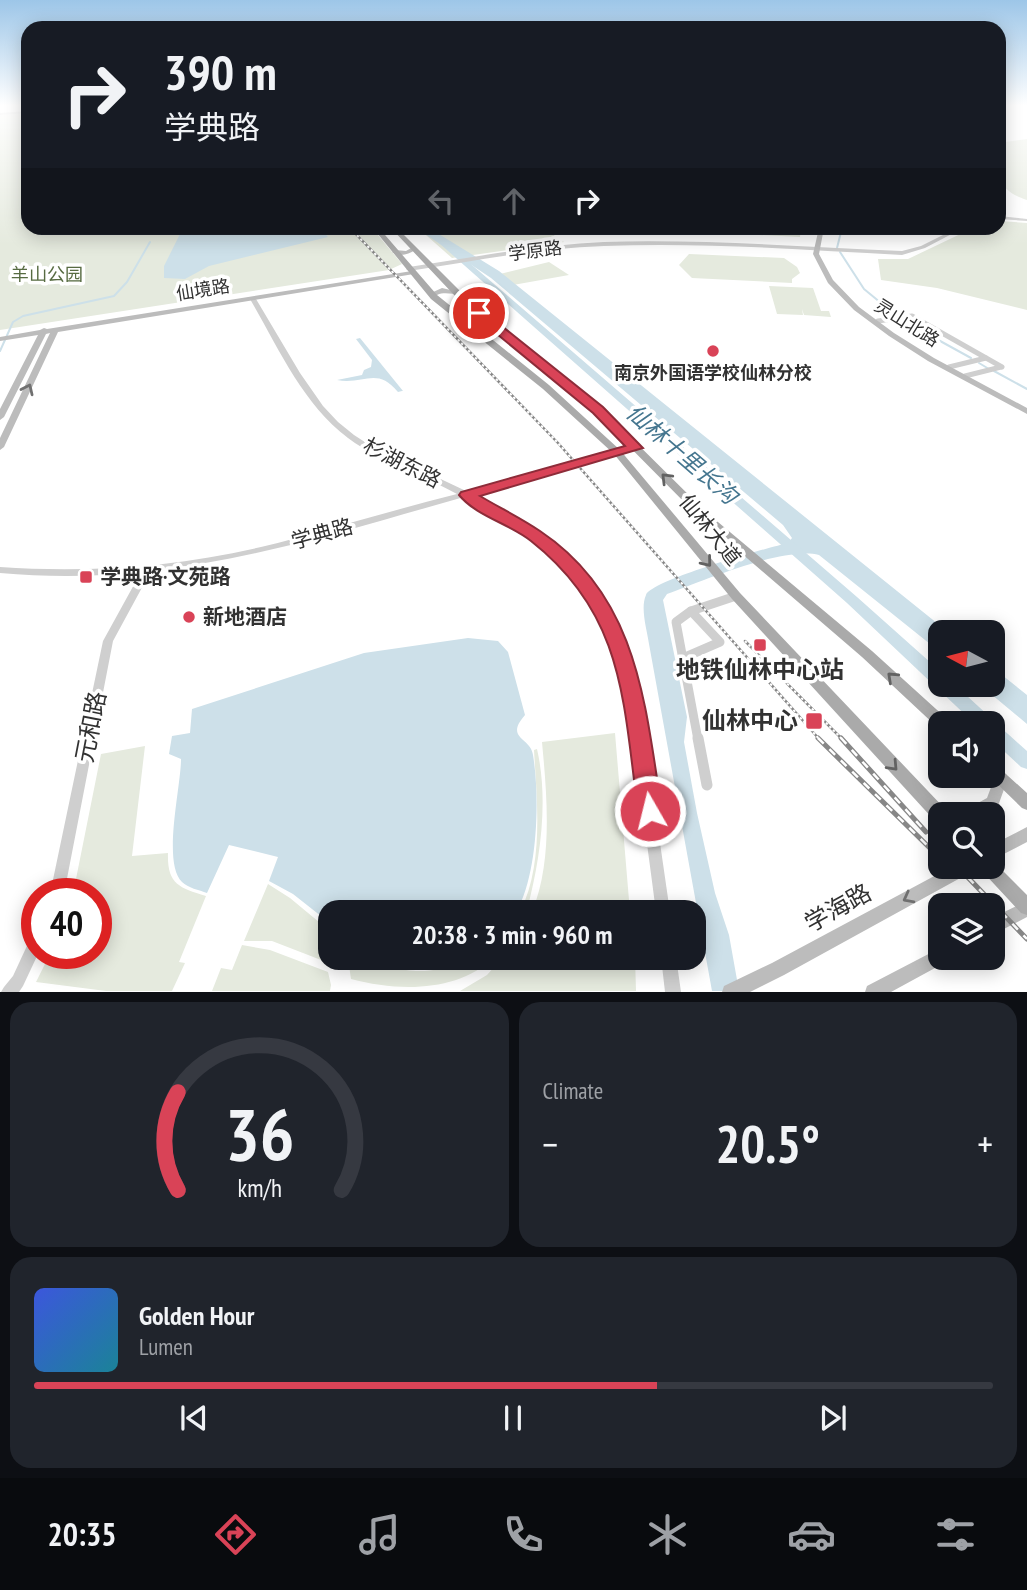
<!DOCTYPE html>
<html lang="en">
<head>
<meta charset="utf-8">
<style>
  body { margin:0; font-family:"PT Sans Narrow","Noto Sans SC",sans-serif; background:#20242c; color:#f1f3f6; height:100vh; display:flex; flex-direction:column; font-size:26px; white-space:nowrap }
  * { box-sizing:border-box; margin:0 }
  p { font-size:23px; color:#9ea1a6 }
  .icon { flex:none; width:38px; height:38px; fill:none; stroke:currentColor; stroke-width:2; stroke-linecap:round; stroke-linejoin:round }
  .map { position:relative; height:992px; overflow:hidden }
  .side { display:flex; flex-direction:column; gap:10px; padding:10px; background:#0d0f14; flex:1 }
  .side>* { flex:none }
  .guide { position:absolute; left:21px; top:21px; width:985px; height:214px; border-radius:21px; box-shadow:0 4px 18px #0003; background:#171b24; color:#f1f3f6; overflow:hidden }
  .needle { width:46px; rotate:277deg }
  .fabs { position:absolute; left:928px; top:620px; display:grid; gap:14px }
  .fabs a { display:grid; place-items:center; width:77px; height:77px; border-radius:14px; background:#171b24; box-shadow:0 4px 18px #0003; font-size:35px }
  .speed { position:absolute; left:21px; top:878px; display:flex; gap:14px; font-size:35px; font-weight:700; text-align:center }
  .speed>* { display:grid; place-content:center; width:91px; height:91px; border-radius:50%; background:#171b24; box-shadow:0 4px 18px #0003; line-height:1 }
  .speed .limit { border:10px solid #d22; background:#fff; color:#111 }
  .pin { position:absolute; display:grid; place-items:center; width:60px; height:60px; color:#fff; margin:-30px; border:4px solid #fff; border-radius:50%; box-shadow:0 2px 7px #0007 }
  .me { position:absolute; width:77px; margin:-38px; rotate:352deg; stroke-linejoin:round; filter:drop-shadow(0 0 5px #0008) }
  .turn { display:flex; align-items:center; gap:24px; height:147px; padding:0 28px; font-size:32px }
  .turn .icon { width:91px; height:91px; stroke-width:2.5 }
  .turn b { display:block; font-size:49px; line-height:60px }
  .lanes { display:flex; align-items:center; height:66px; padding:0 28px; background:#0003; justify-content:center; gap:35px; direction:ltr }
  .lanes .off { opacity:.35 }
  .big { font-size:52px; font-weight:700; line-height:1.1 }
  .side .tile { flex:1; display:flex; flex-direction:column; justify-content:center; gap:10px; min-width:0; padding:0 24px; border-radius:21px; background:#20242c }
  .side .dial { align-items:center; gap:0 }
  .dial svg { height:182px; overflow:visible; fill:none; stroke:#363941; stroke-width:7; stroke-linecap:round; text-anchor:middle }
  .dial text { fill:#f1f3f6; stroke:none }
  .song { display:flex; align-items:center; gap:21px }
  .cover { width:84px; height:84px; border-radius:10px; background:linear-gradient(135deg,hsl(230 70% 55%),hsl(190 70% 35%)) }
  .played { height:7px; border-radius:4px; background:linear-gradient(90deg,#d94357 65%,#363941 65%) }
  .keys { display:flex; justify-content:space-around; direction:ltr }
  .heat { display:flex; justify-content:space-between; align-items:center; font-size:38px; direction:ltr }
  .side .tiles { flex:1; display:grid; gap:10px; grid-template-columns:1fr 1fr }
  .tile:last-child { grid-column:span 2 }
  .trip { position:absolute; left:318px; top:900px; width:388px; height:70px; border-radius:21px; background:#171b24; box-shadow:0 4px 18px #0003; font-weight:700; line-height:70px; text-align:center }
  .tab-bar { display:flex; height:112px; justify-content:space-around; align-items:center; background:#090b0e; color:#9ea1a6 }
  .tab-bar .icon { width:49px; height:49px }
  .tab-bar .selected { color:#d94357 }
  .tab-bar b { font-size:32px; color:#f1f3f6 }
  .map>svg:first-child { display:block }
  .green { fill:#e5eade }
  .water { fill:#cde0e9 }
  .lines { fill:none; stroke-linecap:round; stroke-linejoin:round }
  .stream { stroke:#cde0e9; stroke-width:2 }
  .river { fill:#cde0e9; fill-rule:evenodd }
  .minor-far2 { stroke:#cfcfcf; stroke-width:5 }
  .minor-far1 { stroke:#cfcfcf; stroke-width:9 }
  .minor { stroke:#cfcfcf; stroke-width:11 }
  .tertiary { fill:#cfcfcf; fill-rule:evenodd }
  .secondary { fill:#bcbcbc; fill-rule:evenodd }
  .primary { fill:#aaa; fill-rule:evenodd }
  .rail-far1-casing { stroke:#878787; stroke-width:2.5 }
  .rail-casing { stroke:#878787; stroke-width:5 }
  .rail-far1 { stroke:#fff; stroke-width:2; stroke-dasharray:2.5; stroke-linecap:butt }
  .rail { stroke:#fff; stroke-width:2.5; stroke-dasharray:8; stroke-linecap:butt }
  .oneway { stroke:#707070 }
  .oneway2 { stroke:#626262 }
  .route { fill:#d94357; stroke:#8d2c39; stroke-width:2 }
  .poi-dot { fill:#d94357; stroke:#fff; stroke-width:2.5 }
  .labels { text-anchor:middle; stroke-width:7; stroke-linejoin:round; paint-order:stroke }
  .far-street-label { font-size:18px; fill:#323232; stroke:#fff }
  .far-park-label { font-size:18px; fill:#576b42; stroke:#fff }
  .far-poi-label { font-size:18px; font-weight:bold; fill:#323232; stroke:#fff }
  .street-label { font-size:21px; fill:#323232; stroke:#fff }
  .poi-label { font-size:21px; font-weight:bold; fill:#323232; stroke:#fff; text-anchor:start }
  .water-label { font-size:23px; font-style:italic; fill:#45768f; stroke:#fff }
  .near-poi-label { font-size:24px; font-weight:bold; fill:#323232; stroke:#fff }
  .near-street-label { font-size:24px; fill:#323232; stroke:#fff }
</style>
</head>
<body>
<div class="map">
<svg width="1027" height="992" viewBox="0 0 1027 992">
  <rect width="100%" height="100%" fill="#fff"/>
  <g class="green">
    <path d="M28 113V228H372L402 264 389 270 0 330V115Z"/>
    <path d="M1027 139V200C994 189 999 174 999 143Z"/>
    <path d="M999 221 1027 223V310L937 288 881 280 878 259H908L973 228H999Z"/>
    <path d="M418 228H543L564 242 452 258Z"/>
    <path d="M697 228H801L800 237C767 235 732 234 699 232Z"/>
    <path d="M689 254 784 258 797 267 800 273 792 279V283L692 278 679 265Z"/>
    <path d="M549 262 569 275 513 285 500 274Z"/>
    <path d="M769 286 813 288 821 311H829L831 317 804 315 802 309 803 315 777 314Z"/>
    <path d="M615 733 630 912H532C553 861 547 796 542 742Z"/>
    <path d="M145 746 132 856 168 853C167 883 178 888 206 896L179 962 185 963 172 991H106L36 982 50 954H96V894H73L101 754Z"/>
    <path d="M537 749C549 801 540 860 527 910L520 912C544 864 537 802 534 750Z"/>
    <path d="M268 884 290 898 331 932V957C342 957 358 955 369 958 386 964 397 970 416 971 449 972 465 957 495 957 458 992 400 992 351 979L349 965 344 962 334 965 272 941H244Z"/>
    <path d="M242 945 270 950 328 972 331 985 330 991H212L221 968 232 970Z"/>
    <path d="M503 957H635L636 991H460L487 975Z"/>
  </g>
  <g class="water">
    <path d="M183 228H320L328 237 209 266 185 279 164 278V266Z"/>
    <path d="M416 228H429L499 271 948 632H940V652L819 555C784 546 702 581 667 594L663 600 687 717 684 742 697 813 715 893 729 935 739 991H712L649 644C647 630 640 608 646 595 652 580 767 548 788 543L792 538 783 525 491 278Z"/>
    <path d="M360 338 403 391H402L398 392C377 366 364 385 337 380L362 375 364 370 371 367 372 360 356 339Z"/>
    <path d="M468 638 498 641 508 652 525 715C504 739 531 737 533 755 540 797 538 875 516 912H331V924L293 894 269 881 278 857 229 845 207 893C199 890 188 888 182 882 162 863 181 787 181 759L169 754 172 736 190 733 192 709 364 653Z"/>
    <path d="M992 667 1027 695V724L979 684H992Z"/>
  </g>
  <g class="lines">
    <g class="stream">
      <path d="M155 232 157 228"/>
      <path d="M837 248 842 228"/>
      <path d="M840 252 864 289 898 317"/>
      <path d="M902 320 971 358"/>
      <path d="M0 351 13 322 23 316 114 296 127 282 150 242"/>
      <path d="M979 363 989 369"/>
      <path d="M994 371 1027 389"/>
    </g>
    <path class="river" d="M422 228H429L857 597 940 671V684H954L991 718 993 724 998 725 1027 751V769L1021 767 992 740V723H974L847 603Z"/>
    <g class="minor-far2">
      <path d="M878 321 912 316 1002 367"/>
      <path d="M949 367 986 358"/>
      <path d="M965 376 1001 367"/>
    </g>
    <g class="minor-far1">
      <path d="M683 658 720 642 691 611"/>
      <path d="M698 740 676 622 691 611 736 596"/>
    </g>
    <path class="minor" d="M698 738 707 785"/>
    <g class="tertiary">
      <path d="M999 216 1027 219V221L999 219Z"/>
      <path d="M957 228H963L925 248 902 255C803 250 703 242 604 246 539 248 474 261 409 271L406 269 409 267C474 257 538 245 604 242 703 239 803 247 902 251L921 246Z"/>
      <path d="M253 297 256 299 300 373 323 406 338 422 354 435 371 446 466 491 632 446H638L639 448 638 450 472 495 529 529 557 551 582 577 604 606 623 643 637 684 670 912H656C650 866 644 820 637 774 633 745 632 714 625 684 617 647 599 608 574 580 543 545 504 520 464 497 361 526 258 559 151 571L113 641 64 894H50L103 641 141 572C94 577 47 577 0 573V567C87 573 176 567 261 547 283 542 306 535 328 529 371 517 414 505 457 494 441 486 425 477 409 470 388 460 366 452 348 438 302 403 278 347 250 299Z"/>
      <path d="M37 933V954H38L23 986 19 992H1L4 987 13 976 32 935Z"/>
      <path d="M661 957H676L681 992H665Z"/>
    </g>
    <g class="secondary">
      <path d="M28 111V113L0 115V113Z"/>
      <path d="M819 228H824L819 254 833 280 859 307 894 333 934 358 1027 408V414L928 361 889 336 854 310 828 283 813 254Z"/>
      <path d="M413 247 415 248V250C408 255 399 257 392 252L395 250 406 251Z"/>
      <path d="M412 271 414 272V274L58 332 4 447 0 450V438L50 333 46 334 4 417 0 420V409L38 335 0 341V337L40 330 44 328 47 329Z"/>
      <path d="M442 288 459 292C453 296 446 291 437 295L436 298H432L431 293Z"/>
      <path d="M1001 772 1006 774 1008 778 998 806 984 814H963L965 810 987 798 996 774Z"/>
      <path d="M1027 827V842L992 860V845Z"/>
      <path d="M953 866H975L973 871 784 975 750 992H722L724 986 772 963Z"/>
      <path d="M1027 901V917L992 935V918Z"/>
      <path d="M940 948V957H948L946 962 891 992H865L867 986Z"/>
    </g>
    <g class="primary">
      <path d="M373 228H379L437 295 549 385 620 450 740 593 946 810 947 814H940V822L934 820 732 599 614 454 543 389 431 299Z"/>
      <path d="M391 228H397L462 293 601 408 706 512 872 651 947 719 949 723H940V728L937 727 862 657 698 516 595 412 456 297Z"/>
      <path d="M992 764 997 766 1027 793V810L1022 808 988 775H992Z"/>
      <path d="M992 860 1027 895V915L1021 913 982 871 980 866H992Z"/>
    </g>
    <defs>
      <g id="rail-far1">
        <path d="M350 228 558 443 820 740"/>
        <path d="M745 641 843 740"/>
      </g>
      <g id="rail">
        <path d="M818 738 940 858"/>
        <path d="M841 738 926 832"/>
        <path d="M957 866 1027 939"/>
      </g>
    </defs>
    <use href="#rail-far1" class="rail-far1-casing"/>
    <use href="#rail" class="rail-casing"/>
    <use href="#rail-far1" class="rail-far1"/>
    <use href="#rail" class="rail"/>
  </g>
  <defs><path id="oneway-chevron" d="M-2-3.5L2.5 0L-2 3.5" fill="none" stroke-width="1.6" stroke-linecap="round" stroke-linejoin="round" transform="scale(1.75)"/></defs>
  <g class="oneway">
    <use href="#oneway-chevron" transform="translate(28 389) rotate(-65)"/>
    <use href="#oneway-chevron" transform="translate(908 898) rotate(152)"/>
  </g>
  <g class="oneway2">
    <use href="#oneway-chevron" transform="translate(666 478) rotate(-135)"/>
    <use href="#oneway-chevron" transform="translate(707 562) rotate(51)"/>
    <use href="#oneway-chevron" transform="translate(892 677) rotate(-137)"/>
    <use href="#oneway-chevron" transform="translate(893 766) rotate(47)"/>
  </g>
  <linearGradient id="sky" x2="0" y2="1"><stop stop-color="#9dc6e8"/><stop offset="0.43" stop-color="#fff"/><stop offset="1" stop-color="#fff" stop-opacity="0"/></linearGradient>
  <rect width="1027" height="245" fill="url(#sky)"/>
  <path class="route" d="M475 311H483L603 407 643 448 480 496C500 508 521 518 540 531 639 597 645 705 662 811L658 818 650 821 641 818 638 811C623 702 625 615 531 541 510 524 476 516 459 495L461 492 625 446 593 413 475 316Z"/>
  <g class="poi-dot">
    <circle cx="713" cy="351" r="7"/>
    <rect x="79" y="570" width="14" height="14" rx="3.5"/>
    <circle cx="189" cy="617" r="7"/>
    <rect x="753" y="638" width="14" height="14" rx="3.5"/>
    <rect x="805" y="712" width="18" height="18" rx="3.5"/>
  </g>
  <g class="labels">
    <g class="far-street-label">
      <text transform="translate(535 251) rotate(-7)" y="6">学原路</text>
      <text transform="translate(203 290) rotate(-9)" y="6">仙境路</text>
      <text transform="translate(907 323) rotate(32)" y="6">灵山北路</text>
    </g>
    <g class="far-park-label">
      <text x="47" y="281">羊山公园</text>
    </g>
    <g class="far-poi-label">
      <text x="713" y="379">南京外国语学校仙林分校</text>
    </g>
    <g class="street-label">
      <text transform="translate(402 463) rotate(27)" y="7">杉湖东路</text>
      <text transform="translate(710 530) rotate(51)" y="7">仙林大道</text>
      <text transform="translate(322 534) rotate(-15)" y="7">学典路</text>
    </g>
    <g class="poi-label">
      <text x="100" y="584">学典路·文苑路</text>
      <text x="203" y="624">新地酒店</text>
    </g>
    <g class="water-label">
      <text transform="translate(682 454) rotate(41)" y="8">仙林十里长沟</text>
    </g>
    <g class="near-poi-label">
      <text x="760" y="678">地铁仙林中心站</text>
      <text x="798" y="729" text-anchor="end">仙林中心</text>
    </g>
    <g class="near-street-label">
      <text transform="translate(91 727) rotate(-79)" y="8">元和路</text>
      <text transform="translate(838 908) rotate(-29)" y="8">学海路</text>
    </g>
  </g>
</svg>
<div class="fabs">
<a><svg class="needle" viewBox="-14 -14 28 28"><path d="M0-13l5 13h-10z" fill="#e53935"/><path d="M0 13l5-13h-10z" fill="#9ea1a6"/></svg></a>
<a><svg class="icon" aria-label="sound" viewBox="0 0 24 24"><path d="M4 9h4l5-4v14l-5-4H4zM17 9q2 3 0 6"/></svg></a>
<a><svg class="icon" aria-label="search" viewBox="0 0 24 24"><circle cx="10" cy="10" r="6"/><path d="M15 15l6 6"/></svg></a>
<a><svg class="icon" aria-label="layers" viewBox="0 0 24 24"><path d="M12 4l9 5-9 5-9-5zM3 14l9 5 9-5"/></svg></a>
</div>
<div class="speed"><div class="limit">40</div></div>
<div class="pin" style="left:479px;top:313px;background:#d93025"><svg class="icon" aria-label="arrive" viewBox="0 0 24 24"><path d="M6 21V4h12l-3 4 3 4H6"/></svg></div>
<svg class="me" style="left:650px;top:811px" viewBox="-20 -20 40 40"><circle r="17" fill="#d94357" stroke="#fff" stroke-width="3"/><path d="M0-11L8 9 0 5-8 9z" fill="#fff"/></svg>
<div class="trip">20:38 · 3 min · 960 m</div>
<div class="guide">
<div class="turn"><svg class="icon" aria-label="right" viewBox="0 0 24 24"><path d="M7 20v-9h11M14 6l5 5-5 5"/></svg><div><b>390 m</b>学典路</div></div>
<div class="lanes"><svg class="icon off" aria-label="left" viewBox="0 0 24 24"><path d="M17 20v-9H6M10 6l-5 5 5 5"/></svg><svg class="icon off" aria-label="ahead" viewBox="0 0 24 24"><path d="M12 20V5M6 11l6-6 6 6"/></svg><svg class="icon" aria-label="right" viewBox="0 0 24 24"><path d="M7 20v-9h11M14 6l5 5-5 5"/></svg></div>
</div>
</div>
<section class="side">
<div class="tiles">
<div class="tile dial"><svg viewBox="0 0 100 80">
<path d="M14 69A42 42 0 1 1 86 69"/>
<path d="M14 69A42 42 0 0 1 14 26" stroke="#d94357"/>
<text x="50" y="56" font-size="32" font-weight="700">36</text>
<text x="50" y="72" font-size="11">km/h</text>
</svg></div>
<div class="tile"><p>Climate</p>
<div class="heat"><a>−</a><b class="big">20.5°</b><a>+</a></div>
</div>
<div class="tile">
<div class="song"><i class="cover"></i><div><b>Golden Hour</b><p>Lumen</p></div></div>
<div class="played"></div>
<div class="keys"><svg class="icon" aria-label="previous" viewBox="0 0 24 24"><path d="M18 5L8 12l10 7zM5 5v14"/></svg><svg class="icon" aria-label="pause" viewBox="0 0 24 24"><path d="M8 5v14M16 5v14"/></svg><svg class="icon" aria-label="next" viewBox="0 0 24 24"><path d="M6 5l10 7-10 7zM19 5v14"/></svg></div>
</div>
</div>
</section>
<nav class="tab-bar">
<b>20:35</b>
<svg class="icon selected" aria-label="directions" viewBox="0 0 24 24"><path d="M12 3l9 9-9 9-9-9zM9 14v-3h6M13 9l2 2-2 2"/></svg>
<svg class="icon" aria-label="music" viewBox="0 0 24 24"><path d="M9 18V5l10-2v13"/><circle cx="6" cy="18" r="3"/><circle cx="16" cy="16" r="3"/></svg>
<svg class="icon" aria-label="phone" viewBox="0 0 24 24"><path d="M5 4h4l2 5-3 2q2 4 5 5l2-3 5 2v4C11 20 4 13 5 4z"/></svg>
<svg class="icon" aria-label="climate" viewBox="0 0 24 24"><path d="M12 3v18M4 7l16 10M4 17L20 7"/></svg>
<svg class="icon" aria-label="car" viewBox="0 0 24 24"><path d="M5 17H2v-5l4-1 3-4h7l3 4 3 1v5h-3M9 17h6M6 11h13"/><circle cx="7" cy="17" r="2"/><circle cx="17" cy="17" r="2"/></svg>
<svg class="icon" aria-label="filters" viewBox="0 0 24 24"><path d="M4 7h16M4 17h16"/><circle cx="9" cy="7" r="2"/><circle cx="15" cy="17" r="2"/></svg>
</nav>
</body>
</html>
